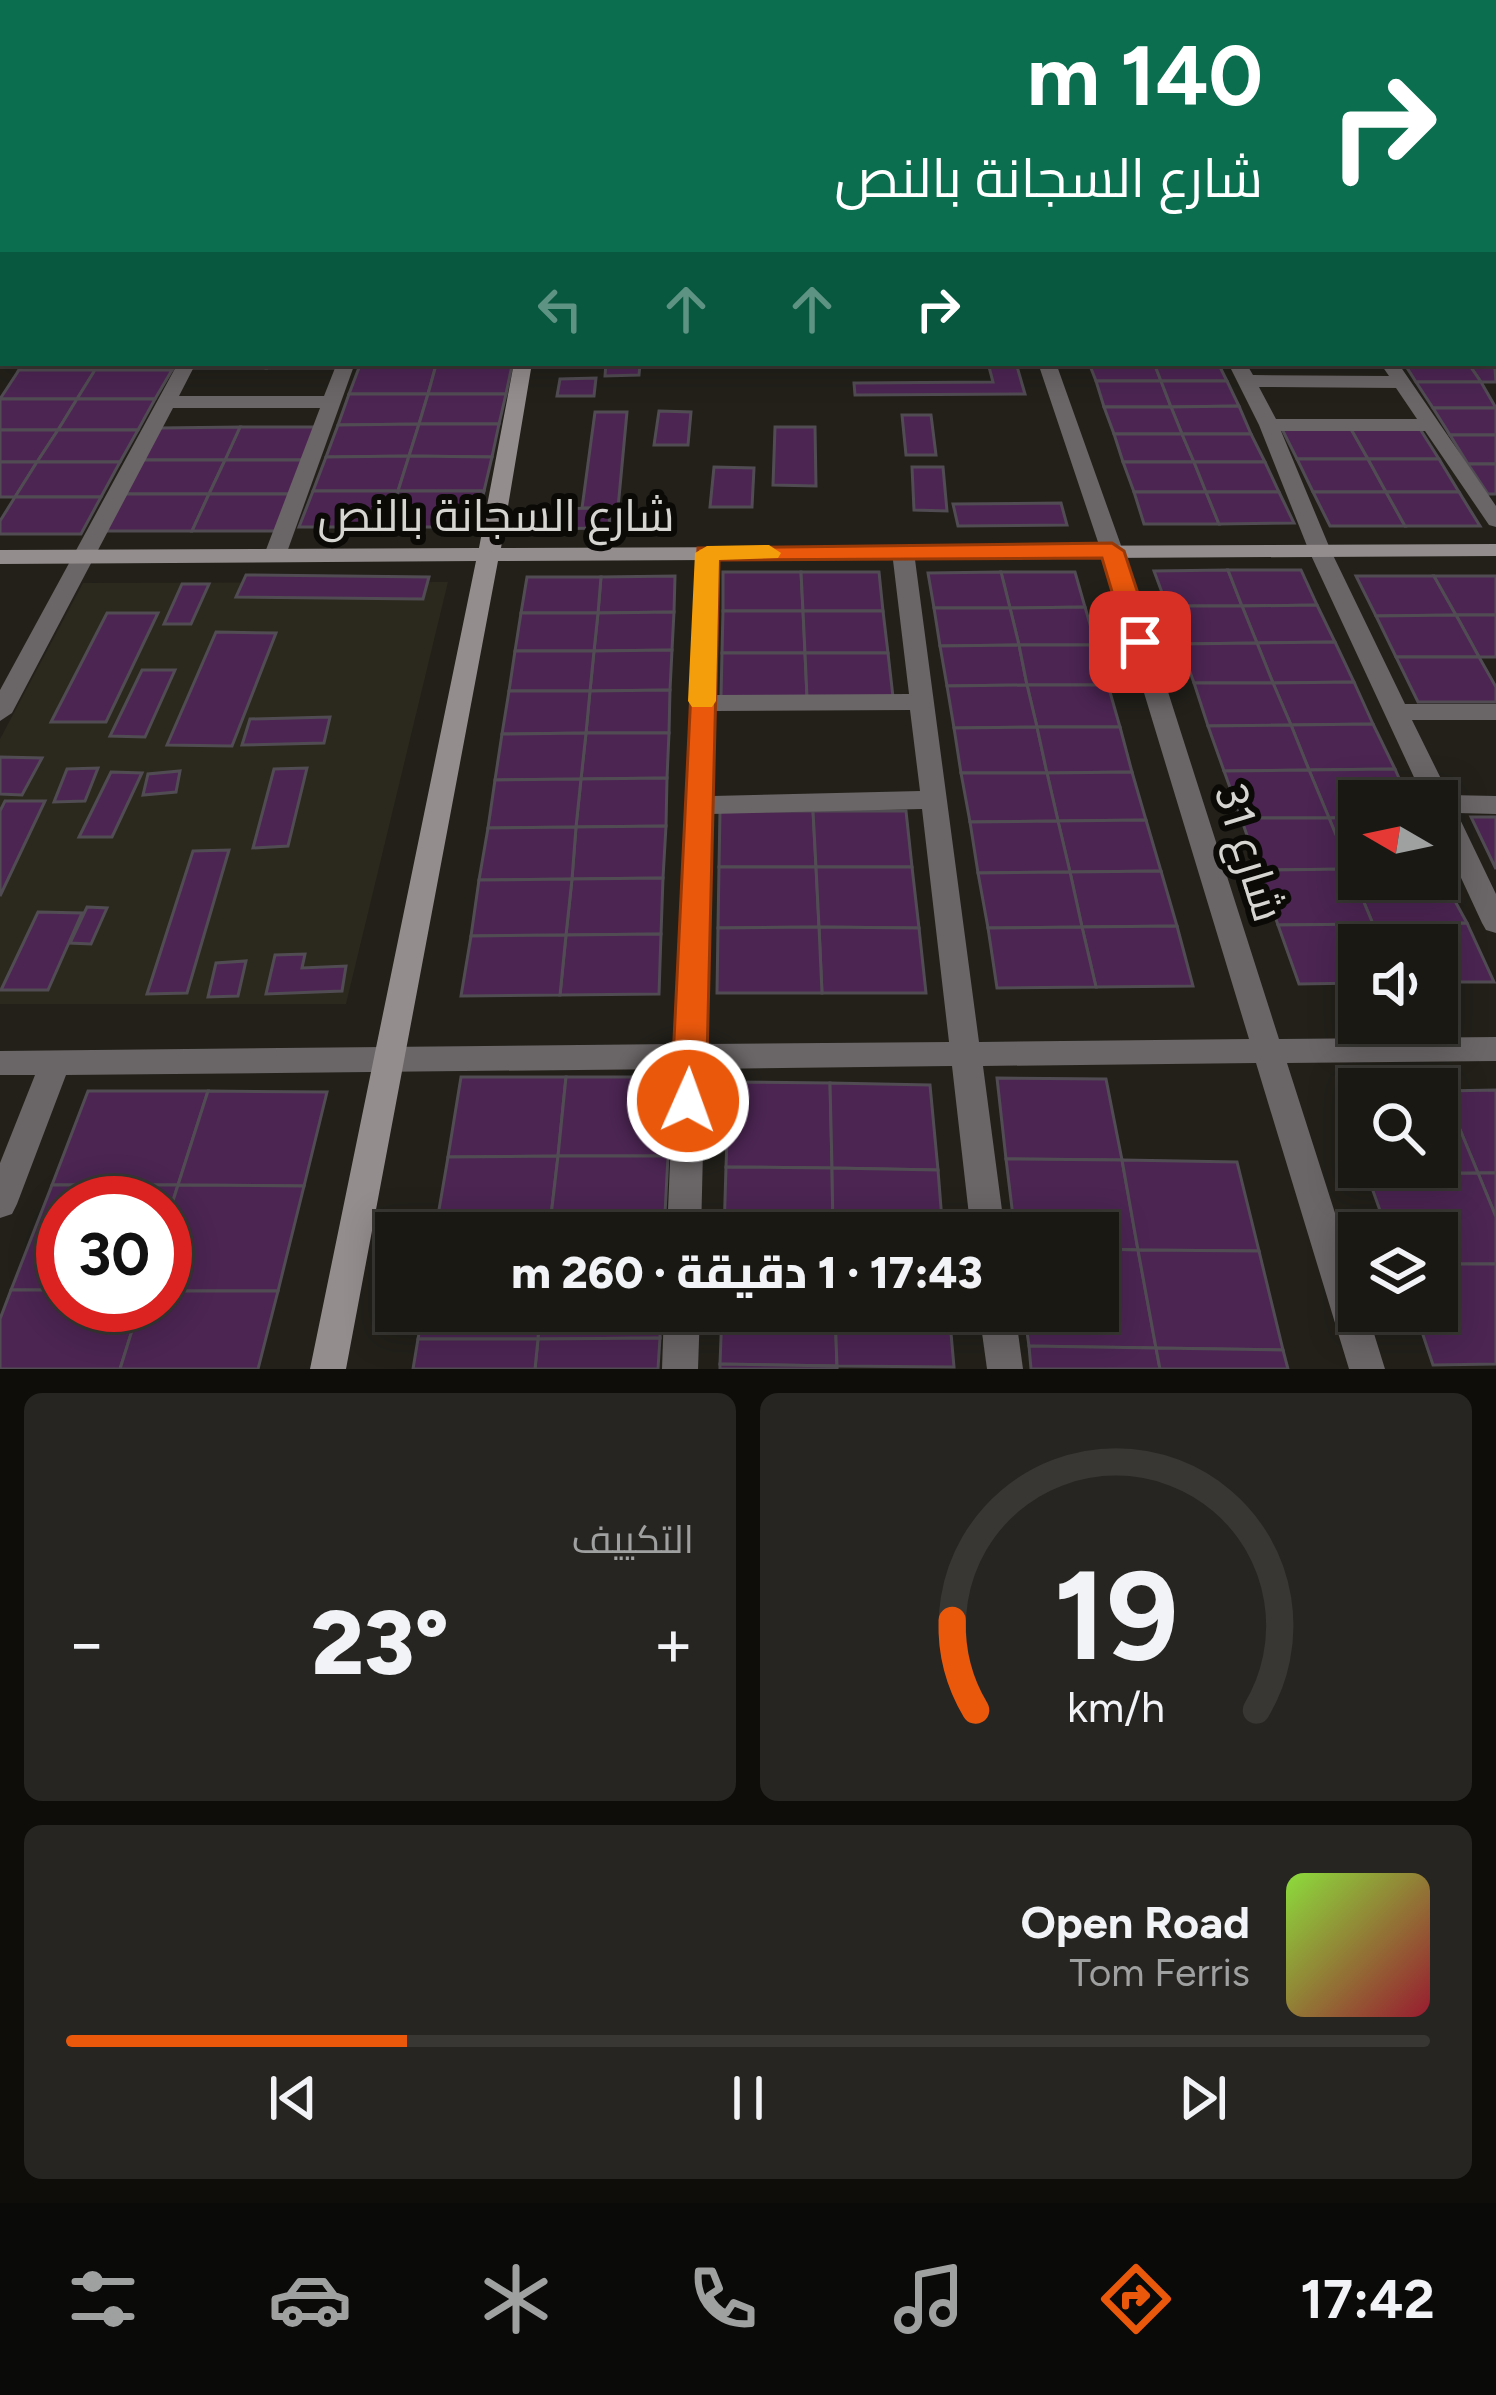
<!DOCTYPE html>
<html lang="ar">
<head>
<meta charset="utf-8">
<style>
  body { margin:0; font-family:Figtree,Cairo,sans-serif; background:#272521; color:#f1f3f6; direction:rtl; height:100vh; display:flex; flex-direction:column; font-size:45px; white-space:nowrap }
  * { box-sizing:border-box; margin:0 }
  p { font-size:39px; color:#9fa0a0 }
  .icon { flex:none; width:66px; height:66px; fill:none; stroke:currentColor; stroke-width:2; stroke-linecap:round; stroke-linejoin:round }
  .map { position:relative; height:1369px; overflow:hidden; direction:ltr }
  .side { display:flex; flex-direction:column; gap:24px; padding:24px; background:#0e0d0a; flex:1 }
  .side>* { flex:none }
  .banner { position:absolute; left:0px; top:0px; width:1497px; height:366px; box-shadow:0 6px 30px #0003,0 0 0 3px #383733; direction:rtl; background:#0b6e4f; color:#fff; overflow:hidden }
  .needle { width:78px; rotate:279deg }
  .buttons { position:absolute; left:1338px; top:780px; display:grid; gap:24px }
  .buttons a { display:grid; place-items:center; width:120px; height:120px; border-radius:0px; background:#1a1813; box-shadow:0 6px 30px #0003,0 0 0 3px #383733; font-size:60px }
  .speed { position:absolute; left:36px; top:1176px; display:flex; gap:24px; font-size:60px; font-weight:700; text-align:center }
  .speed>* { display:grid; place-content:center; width:156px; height:156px; border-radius:50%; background:#1a1813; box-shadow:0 6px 30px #0003,0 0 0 3px #383733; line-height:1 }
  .speed .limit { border:18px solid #d22; background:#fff; color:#111 }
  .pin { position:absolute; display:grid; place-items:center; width:102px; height:102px; color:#fff; margin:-51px; border-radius:24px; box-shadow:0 6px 18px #0006 }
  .me { position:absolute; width:132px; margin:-66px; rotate:2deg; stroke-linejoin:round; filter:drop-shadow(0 0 9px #0008) }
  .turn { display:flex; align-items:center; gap:42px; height:252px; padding:0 36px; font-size:54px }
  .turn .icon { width:156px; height:156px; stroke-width:2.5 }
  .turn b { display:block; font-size:84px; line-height:102px }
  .lanes { display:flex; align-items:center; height:114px; padding:0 36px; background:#0003; justify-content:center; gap:60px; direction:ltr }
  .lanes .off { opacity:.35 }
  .big { font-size:90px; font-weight:800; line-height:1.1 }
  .side .tile { flex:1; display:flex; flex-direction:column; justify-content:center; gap:18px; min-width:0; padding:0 42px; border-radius:18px; background:#272521 }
  .side .dial { align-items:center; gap:0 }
  .dial svg { height:312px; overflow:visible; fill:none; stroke:#383733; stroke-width:7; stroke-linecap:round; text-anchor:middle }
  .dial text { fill:#f1f3f6; stroke:none }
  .song { display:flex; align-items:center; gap:36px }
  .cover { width:144px; height:144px; border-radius:18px; background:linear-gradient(135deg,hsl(90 70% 55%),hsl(350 70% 35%)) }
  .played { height:12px; border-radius:6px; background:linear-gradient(90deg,#ea580c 25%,#383733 25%) }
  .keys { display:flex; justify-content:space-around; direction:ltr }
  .heat { display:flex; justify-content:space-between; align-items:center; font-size:66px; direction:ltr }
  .side .tiles { flex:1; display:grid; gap:24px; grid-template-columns:1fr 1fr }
  .tile:last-child { grid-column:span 2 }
  .trip { position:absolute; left:375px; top:1212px; width:744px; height:120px; border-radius:0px; background:#1a1813; box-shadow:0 6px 30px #0003,0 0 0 3px #383733; font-weight:800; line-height:120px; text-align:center; direction:rtl }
  .dock { display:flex; height:192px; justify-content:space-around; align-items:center; background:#0a0a08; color:#9fa0a0 }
  .dock .icon { width:84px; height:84px }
  .dock .selected { color:#ea580c }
  .dock b { font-size:54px; color:#f1f3f6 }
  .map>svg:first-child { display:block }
  .built { fill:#2b291d }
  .building { fill:#4c2553; stroke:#514c53; stroke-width:3 }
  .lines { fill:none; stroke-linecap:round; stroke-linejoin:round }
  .street { fill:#6a6566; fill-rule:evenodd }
  .secondary { fill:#948d8e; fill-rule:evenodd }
  .route { fill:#ea580c; stroke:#983908; stroke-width:3 }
  .slow { fill:#f59e0b }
  .labels { text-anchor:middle; stroke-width:12; stroke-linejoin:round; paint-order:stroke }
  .street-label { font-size:45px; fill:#d6d5d1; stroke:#0b0a07 }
</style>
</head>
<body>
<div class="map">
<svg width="1496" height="1369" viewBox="0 0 1496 1369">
  <rect width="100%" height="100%" fill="#222019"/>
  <path class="built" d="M448 582 346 1004H0V739L83 583Z"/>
  <g class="building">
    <path d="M1494 357 1496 382H1481L1468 363H1494Z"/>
    <path d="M24 363H100L95 370H19Z"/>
    <path d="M100 363H176L172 370H95Z"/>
    <path d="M194 363H270L267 368H191Z"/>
    <path d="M270 363H346L344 368H267Z"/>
    <path d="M606 363H640L639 375 605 376Z"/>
    <path d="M988 363H1016L1025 394 855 395 854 383 993 382Z"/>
    <path d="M1089 363H1154L1161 381H1096Z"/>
    <path d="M1154 363H1218L1227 381H1161Z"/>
    <path d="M1404 363H1468L1481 382H1416Z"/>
    <path d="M360 365H436L428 394H349Z"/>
    <path d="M436 365H512L506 394H428Z"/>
    <path d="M19 370H95L77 399H0Z"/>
    <path d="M95 370H172L155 399H77Z"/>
    <path d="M596 378 594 396H557L560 379Z"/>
    <path d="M1096 381H1161L1171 407H1104Z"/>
    <path d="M1161 381H1227L1239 406 1171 407Z"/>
    <path d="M1416 382H1481L1496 408H1433Z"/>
    <path d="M349 394H428L419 424 338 425Z"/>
    <path d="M428 394H506L499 424H419Z"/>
    <path d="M0 399H77L58 430H0Z"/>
    <path d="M77 399H155L138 430H58Z"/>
    <path d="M1239 406 1251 434H1182L1171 407Z"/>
    <path d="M1104 407H1171L1182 434H1114Z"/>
    <path d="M1433 408H1496V435H1450Z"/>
    <path d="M659 411 691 412 688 445H654Z"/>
    <path d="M595 412H627L618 508H582Z"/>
    <path d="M902 415H931L936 455H906Z"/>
    <path d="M419 424 409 456 326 457 338 425Z"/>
    <path d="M419 424H499L492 457 409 456Z"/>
    <path d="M240 427H320L308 460H225Z"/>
    <path d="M240 427 225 460H142L159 428Z"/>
    <path d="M775 427H815L816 486 773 485Z"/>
    <path d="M1282 429H1351L1368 459H1297Z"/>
    <path d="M1351 429H1420L1439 459H1368Z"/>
    <path d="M0 430H58L37 462H0Z"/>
    <path d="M58 430H138L120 462H37Z"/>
    <path d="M1114 434H1182L1194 462H1123Z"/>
    <path d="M1182 434H1251L1265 462H1194Z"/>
    <path d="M1450 435H1496V464H1468Z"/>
    <path d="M409 456 398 491H313L326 457Z"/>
    <path d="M409 456 492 457 484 491H398Z"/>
    <path d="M1297 459H1368L1386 492H1313Z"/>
    <path d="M1368 459H1439L1459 492H1386Z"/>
    <path d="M142 460H225L209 494H123Z"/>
    <path d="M225 460H308L294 494H209Z"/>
    <path d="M0 462H37L15 497H0Z"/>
    <path d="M37 462H120L101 497H15Z"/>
    <path d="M1123 462H1194L1206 492H1134Z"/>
    <path d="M1194 462H1265L1279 492H1206Z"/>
    <path d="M1468 464H1496V494H1488Z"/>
    <path d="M714 467 754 468 752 507H710Z"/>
    <path d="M912 467H943L947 511 914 510Z"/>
    <path d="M313 491H398L387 527H299Z"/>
    <path d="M398 491H484L475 527H387Z"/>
    <path d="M1134 492H1206L1219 524H1144Z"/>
    <path d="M1206 492H1279L1294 523 1219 524Z"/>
    <path d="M1313 492H1386L1405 526H1330Z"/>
    <path d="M1386 492H1459L1480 526H1405Z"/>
    <path d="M123 494H209L192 531H103Z"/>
    <path d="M209 494H294L280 531H192Z"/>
    <path d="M15 497H101L81 534H0V521Z"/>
    <path d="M1061 503 1067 525 958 526 953 504Z"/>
    <path d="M610 508 609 528 526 529 527 523H519L520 514H529L530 509Z"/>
    <path d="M1228 570 1242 606H1167L1154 571Z"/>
    <path d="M1228 570H1301L1317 605 1242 606Z"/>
    <path d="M723 572H801L803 611H723Z"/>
    <path d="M801 572H879L883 611H803Z"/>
    <path d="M1001 572H1075L1085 607 1010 608Z"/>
    <path d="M1001 572 1010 608H934L928 573Z"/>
    <path d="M246 575 429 577 423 599 236 597Z"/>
    <path d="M675 576 674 612 598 613 601 577Z"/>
    <path d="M1356 576H1434L1456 615 1376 616Z"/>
    <path d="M1434 576H1496V615H1456Z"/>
    <path d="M527 577H601L598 613H521Z"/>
    <path d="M182 584H209L191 624H164Z"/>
    <path d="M1317 605 1335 642 1257 643 1242 606Z"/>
    <path d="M1167 606H1242L1257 643 1180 644Z"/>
    <path d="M1085 607 1096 645H1019L1010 608Z"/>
    <path d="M934 608H1010L1019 645 940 646Z"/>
    <path d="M723 611H803L805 653H722Z"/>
    <path d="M803 611H883L888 653H805Z"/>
    <path d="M674 612 672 650 594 651 598 613Z"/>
    <path d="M107 613H158L106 722H51Z"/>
    <path d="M521 613H598L594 651H515Z"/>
    <path d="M1456 615H1496V657H1479Z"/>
    <path d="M1456 615 1479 657H1396L1376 616Z"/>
    <path d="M216 632 276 633 232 746 167 745Z"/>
    <path d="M1335 642 1354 682 1273 683 1257 643Z"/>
    <path d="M1257 643 1273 683H1194L1180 644Z"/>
    <path d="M1019 645 1027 685 947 686 940 646Z"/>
    <path d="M1019 645H1096L1108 685H1027Z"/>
    <path d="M672 650 670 690 590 691 594 651Z"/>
    <path d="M515 651H594L590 691H509Z"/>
    <path d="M722 653H805L807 697H721Z"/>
    <path d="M805 653H888L893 697H807Z"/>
    <path d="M1396 657H1479L1496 687V702H1418Z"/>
    <path d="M142 670H175L145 737 110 736Z"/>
    <path d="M1354 682 1373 724 1291 725 1273 683Z"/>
    <path d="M1194 683H1273L1291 725 1208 726Z"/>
    <path d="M1027 685H1108L1120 727H1037Z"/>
    <path d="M1027 685 1037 727 954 728 947 686Z"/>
    <path d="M670 690 669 733H586L590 691Z"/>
    <path d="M509 691H590L586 733 502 734Z"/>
    <path d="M330 717 324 743 242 745 250 719Z"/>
    <path d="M1373 724 1395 769 1309 770 1291 725Z"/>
    <path d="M1291 725 1309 770 1224 771 1208 726Z"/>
    <path d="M1037 727 1047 773H961L954 728Z"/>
    <path d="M1037 727H1120L1132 772 1047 773Z"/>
    <path d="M586 733H669L667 778 581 779Z"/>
    <path d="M586 733 581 779 495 780 502 734Z"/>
    <path d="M0 757 42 758 22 795 0 794Z"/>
    <path d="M98 768 85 801 54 802 67 769Z"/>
    <path d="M307 768 288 846 253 848 274 769Z"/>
    <path d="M1395 769 1409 801H1359V817L1329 818 1309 770Z"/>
    <path d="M1309 770 1329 818H1241L1224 771Z"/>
    <path d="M180 771 176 792 143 795 148 774Z"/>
    <path d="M111 772 142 773 112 837H79Z"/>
    <path d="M1132 772 1146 820 1058 821 1047 773Z"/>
    <path d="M961 773H1047L1058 821 970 822Z"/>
    <path d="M667 778 666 826 576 827 581 779Z"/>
    <path d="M581 779 576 827 488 828 495 780Z"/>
    <path d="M5 801H45L0 896V811Z"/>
    <path d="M720 811H813L816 867H719Z"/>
    <path d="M813 811H906L912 867H816Z"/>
    <path d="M1359 817V869H1350L1329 818Z"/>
    <path d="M1471 817H1496V869Z"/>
    <path d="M1241 818H1329L1350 869 1259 870Z"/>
    <path d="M1146 820 1161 871 1070 872 1058 821Z"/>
    <path d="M1058 821 1070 872 978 873 970 822Z"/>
    <path d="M666 826 663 878 572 879 576 827Z"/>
    <path d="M576 827 572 879 479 880 488 828Z"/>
    <path d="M229 850 187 993 147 994 193 851Z"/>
    <path d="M719 867H816L819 927 718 928Z"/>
    <path d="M816 867H912L919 928 819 927Z"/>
    <path d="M1437 868 1467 923 1373 924 1350 869H1359V879H1437Z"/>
    <path d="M1350 869 1373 924 1278 925 1259 870Z"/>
    <path d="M1161 871 1177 926 1082 927 1070 872Z"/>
    <path d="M1070 872 1082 927 988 928 978 873Z"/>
    <path d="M663 878 661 934 566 935 572 879Z"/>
    <path d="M572 879 566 935 471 936 479 880Z"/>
    <path d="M87 907 107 908 91 944 70 943Z"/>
    <path d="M38 912 82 913 48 990H1Z"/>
    <path d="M1467 923 1494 982H1437V945H1381L1373 924Z"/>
    <path d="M1373 924 1381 945H1359V983L1299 984 1278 925Z"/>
    <path d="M1177 926 1193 986 1096 987 1082 927Z"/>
    <path d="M819 927 919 928 926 993H822Z"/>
    <path d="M819 927 822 993H717L718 928Z"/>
    <path d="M1082 927 1096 987 997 988 988 928Z"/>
    <path d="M661 934 659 994 560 995 566 935Z"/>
    <path d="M566 935 560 995 461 996 471 936Z"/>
    <path d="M305 954 302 968 346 966 342 991 266 994 275 955Z"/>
    <path d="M246 961 238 996 208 997 216 963Z"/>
    <path d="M461 1077H566L558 1156 448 1157Z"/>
    <path d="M566 1077H671L668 1156H558Z"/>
    <path d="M997 1078 1106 1079 1122 1160 1006 1159Z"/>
    <path d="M729 1082 830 1083 832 1168 726 1167Z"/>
    <path d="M830 1083 930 1085 938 1170 832 1168Z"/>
    <path d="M1496 1090V1173H1478L1444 1091Z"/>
    <path d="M88 1091H208L178 1185H52Z"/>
    <path d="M208 1091 327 1092 304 1186 178 1185Z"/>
    <path d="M1359 1091V1150L1339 1092Z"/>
    <path d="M1437 1091H1444L1478 1173 1367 1174 1365 1167H1437Z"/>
    <path d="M558 1156 549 1233H435L448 1157Z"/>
    <path d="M558 1156H668L664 1233H549Z"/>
    <path d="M1006 1159 1122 1160 1138 1250 1098 1249V1233H1015Z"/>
    <path d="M1122 1160 1237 1162 1259 1251 1138 1250Z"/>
    <path d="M726 1167 832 1168 833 1233H724Z"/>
    <path d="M832 1168 938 1170 943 1233H833Z"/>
    <path d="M1478 1173H1496V1217Z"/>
    <path d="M1478 1173 1496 1217V1264H1437V1233H1388L1367 1174Z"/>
    <path d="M52 1185H178L165 1226V1203H63V1290H11Z"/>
    <path d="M178 1185 304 1186 278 1291H165V1226Z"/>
    <path d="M1098 1249 1138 1250 1156 1348 1029 1346 1024 1311H1098Z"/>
    <path d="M1138 1250 1259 1251 1283 1350 1156 1348Z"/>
    <path d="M1437 1264H1496V1364L1433 1365 1415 1311H1437Z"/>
    <path d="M11 1290H63V1305H140L120 1369H0V1319Z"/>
    <path d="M165 1291H278L258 1369H120L140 1305H165Z"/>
    <path d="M423 1311H541L538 1339H418Z"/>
    <path d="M541 1311H661L660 1338 538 1339Z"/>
    <path d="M722 1311H835L837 1366 720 1364Z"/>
    <path d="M835 1311H949L954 1367 837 1366Z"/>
    <path d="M660 1338 658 1369H535L538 1339Z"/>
    <path d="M418 1339H538L535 1369H413Z"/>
    <path d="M1029 1346 1156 1348 1160 1369H1031Z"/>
    <path d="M1156 1348 1283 1350 1288 1369H1160Z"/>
    <path d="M720 1364 837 1366V1369H720Z"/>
  </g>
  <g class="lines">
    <g class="street">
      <path d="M254 0H266L252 3Z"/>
      <path d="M375 0H387L373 3Z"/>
      <path d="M475 0H487L473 3Z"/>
      <rect x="712" y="0" width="12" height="3"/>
      <path d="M813 0H825L826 3H814Z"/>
      <rect x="936" y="0" width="12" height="3"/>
      <path d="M1056 0H1068L1069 3H1057Z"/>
      <path d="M1155 0H1167L1168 3H1156Z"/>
      <rect x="0" y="12" width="3" height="8"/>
      <rect x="1494" y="104" width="2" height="8"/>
      <rect x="0" y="107" width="3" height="8"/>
      <rect x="1494" y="275" width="2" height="10"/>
      <rect x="0" y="279" width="3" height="10"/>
      <path d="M178 363H196L179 396H324L337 363H355L286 555 275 562 264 555 320 408H173L12 713 0 721V690Z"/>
      <path d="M1038 363H1056L1123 551 1279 1039 1496 1037V1061L1287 1063 1359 1288V1311H1367L1385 1369H1349L1256 1063 983 1066 1005 1233H971L952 1066 705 1069 701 1233H667L674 1069 66 1075 17 1204 12 1214 0 1218V1163L35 1075H0V1051L675 1044 696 553 707 547 718 553 714 695 909 694 892 552 903 546 914 552 979 1042 1249 1039 1101 551ZM910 710 920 791 712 796 714 711ZM922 809 949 1042 706 1044 711 814Z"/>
      <path d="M1228 363H1246L1253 375 1389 376 1380 363H1398L1496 506V527L1489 525 1425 431H1281L1331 551 1405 704H1496V720H1412L1449 795 1496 796V814L1457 813 1496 894V933L1486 930 1482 923 1437 826V801H1425L1309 551 1259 425ZM1259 387 1396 388 1417 419H1276Z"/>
      <path d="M664 1311H700L698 1369H662Z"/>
      <path d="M979 1311H1015L1023 1369H987Z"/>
    </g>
    <g class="secondary">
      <path d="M596 0H608L595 3Z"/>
      <path d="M1279 0H1292L1294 3H1281Z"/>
      <path d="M1494 252 1496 253V265L1494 264Z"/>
      <path d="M514 363H532L501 548 1496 544V556L498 561 346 1369H310L476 561 0 564V550L479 548Z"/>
    </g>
  </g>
  <path class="route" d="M1112 543 1124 551 1154 642 1150 648 1140 650 1127 642 1102 558 719 560 706 1101 701 1111 688 1116 676 1111 671 1101 698 548Z"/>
  <path class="slow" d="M769 545 781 553 778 558 719 560 716 701 712 707H692L688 701 695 553 707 546Z"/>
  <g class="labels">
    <g class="street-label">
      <text x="496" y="531">شارع السجانة بالنص</text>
      <text transform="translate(1250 852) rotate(73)" y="16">شارع 31</text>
    </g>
  </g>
</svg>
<div class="buttons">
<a><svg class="needle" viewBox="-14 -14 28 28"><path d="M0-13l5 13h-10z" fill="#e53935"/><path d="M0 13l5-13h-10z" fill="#9fa0a0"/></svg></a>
<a><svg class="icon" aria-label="sound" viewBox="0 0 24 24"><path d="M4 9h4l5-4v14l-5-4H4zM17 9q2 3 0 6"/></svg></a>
<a><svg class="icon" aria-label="search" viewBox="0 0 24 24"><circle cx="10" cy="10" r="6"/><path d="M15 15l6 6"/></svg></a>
<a><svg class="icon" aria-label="layers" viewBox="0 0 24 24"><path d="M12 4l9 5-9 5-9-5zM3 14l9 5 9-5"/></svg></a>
</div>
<div class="speed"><div class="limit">30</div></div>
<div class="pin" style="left:1140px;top:642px;background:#d93025"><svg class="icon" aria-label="arrive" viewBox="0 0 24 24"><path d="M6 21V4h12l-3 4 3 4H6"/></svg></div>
<svg class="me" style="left:688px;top:1101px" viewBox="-20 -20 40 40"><circle r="17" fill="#ea580c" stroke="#fff" stroke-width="3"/><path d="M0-11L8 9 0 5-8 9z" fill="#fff"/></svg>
<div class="trip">17:43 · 1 دقيقة · 260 m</div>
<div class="banner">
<div class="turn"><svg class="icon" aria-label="right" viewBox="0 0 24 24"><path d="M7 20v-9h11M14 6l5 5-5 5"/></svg><div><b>140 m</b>شارع السجانة بالنص</div></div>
<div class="lanes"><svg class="icon off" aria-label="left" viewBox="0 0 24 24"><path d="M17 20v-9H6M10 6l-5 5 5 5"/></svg><svg class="icon off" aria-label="ahead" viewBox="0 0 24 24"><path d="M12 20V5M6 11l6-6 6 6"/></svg><svg class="icon off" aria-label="ahead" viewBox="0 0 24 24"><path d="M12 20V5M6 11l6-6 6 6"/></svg><svg class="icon" aria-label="right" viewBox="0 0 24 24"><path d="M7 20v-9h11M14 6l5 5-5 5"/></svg></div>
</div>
</div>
<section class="side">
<div class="tiles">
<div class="tile dial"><svg viewBox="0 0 100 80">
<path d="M14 69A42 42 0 1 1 86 69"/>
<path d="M14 69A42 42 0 0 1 8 46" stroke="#ea580c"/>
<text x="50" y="56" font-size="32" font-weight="700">19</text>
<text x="50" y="72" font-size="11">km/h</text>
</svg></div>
<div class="tile"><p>التكييف</p>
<div class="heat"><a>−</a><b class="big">23°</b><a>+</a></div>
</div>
<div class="tile">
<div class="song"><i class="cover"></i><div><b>Open Road</b><p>Tom Ferris</p></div></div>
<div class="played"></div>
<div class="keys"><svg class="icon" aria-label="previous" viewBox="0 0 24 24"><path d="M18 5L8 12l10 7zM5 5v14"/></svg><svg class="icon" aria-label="pause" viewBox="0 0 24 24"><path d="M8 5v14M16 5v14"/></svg><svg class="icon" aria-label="next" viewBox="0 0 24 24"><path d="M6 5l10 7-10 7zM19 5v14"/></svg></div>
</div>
</div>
</section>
<nav class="dock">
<b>17:42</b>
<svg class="icon selected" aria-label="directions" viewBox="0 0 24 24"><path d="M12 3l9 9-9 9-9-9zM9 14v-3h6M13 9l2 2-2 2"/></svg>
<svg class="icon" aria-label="music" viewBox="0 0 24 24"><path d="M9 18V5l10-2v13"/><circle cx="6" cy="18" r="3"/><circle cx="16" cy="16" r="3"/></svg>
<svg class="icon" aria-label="phone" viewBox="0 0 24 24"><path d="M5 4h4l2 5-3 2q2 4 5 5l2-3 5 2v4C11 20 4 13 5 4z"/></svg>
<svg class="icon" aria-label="climate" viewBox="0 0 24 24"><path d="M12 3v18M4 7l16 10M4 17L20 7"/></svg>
<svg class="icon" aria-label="car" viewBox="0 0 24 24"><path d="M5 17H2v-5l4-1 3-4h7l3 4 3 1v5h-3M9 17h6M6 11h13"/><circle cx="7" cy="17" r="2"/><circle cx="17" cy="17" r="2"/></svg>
<svg class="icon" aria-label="filters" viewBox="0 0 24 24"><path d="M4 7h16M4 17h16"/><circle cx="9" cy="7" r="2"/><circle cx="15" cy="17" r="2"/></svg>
</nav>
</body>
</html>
